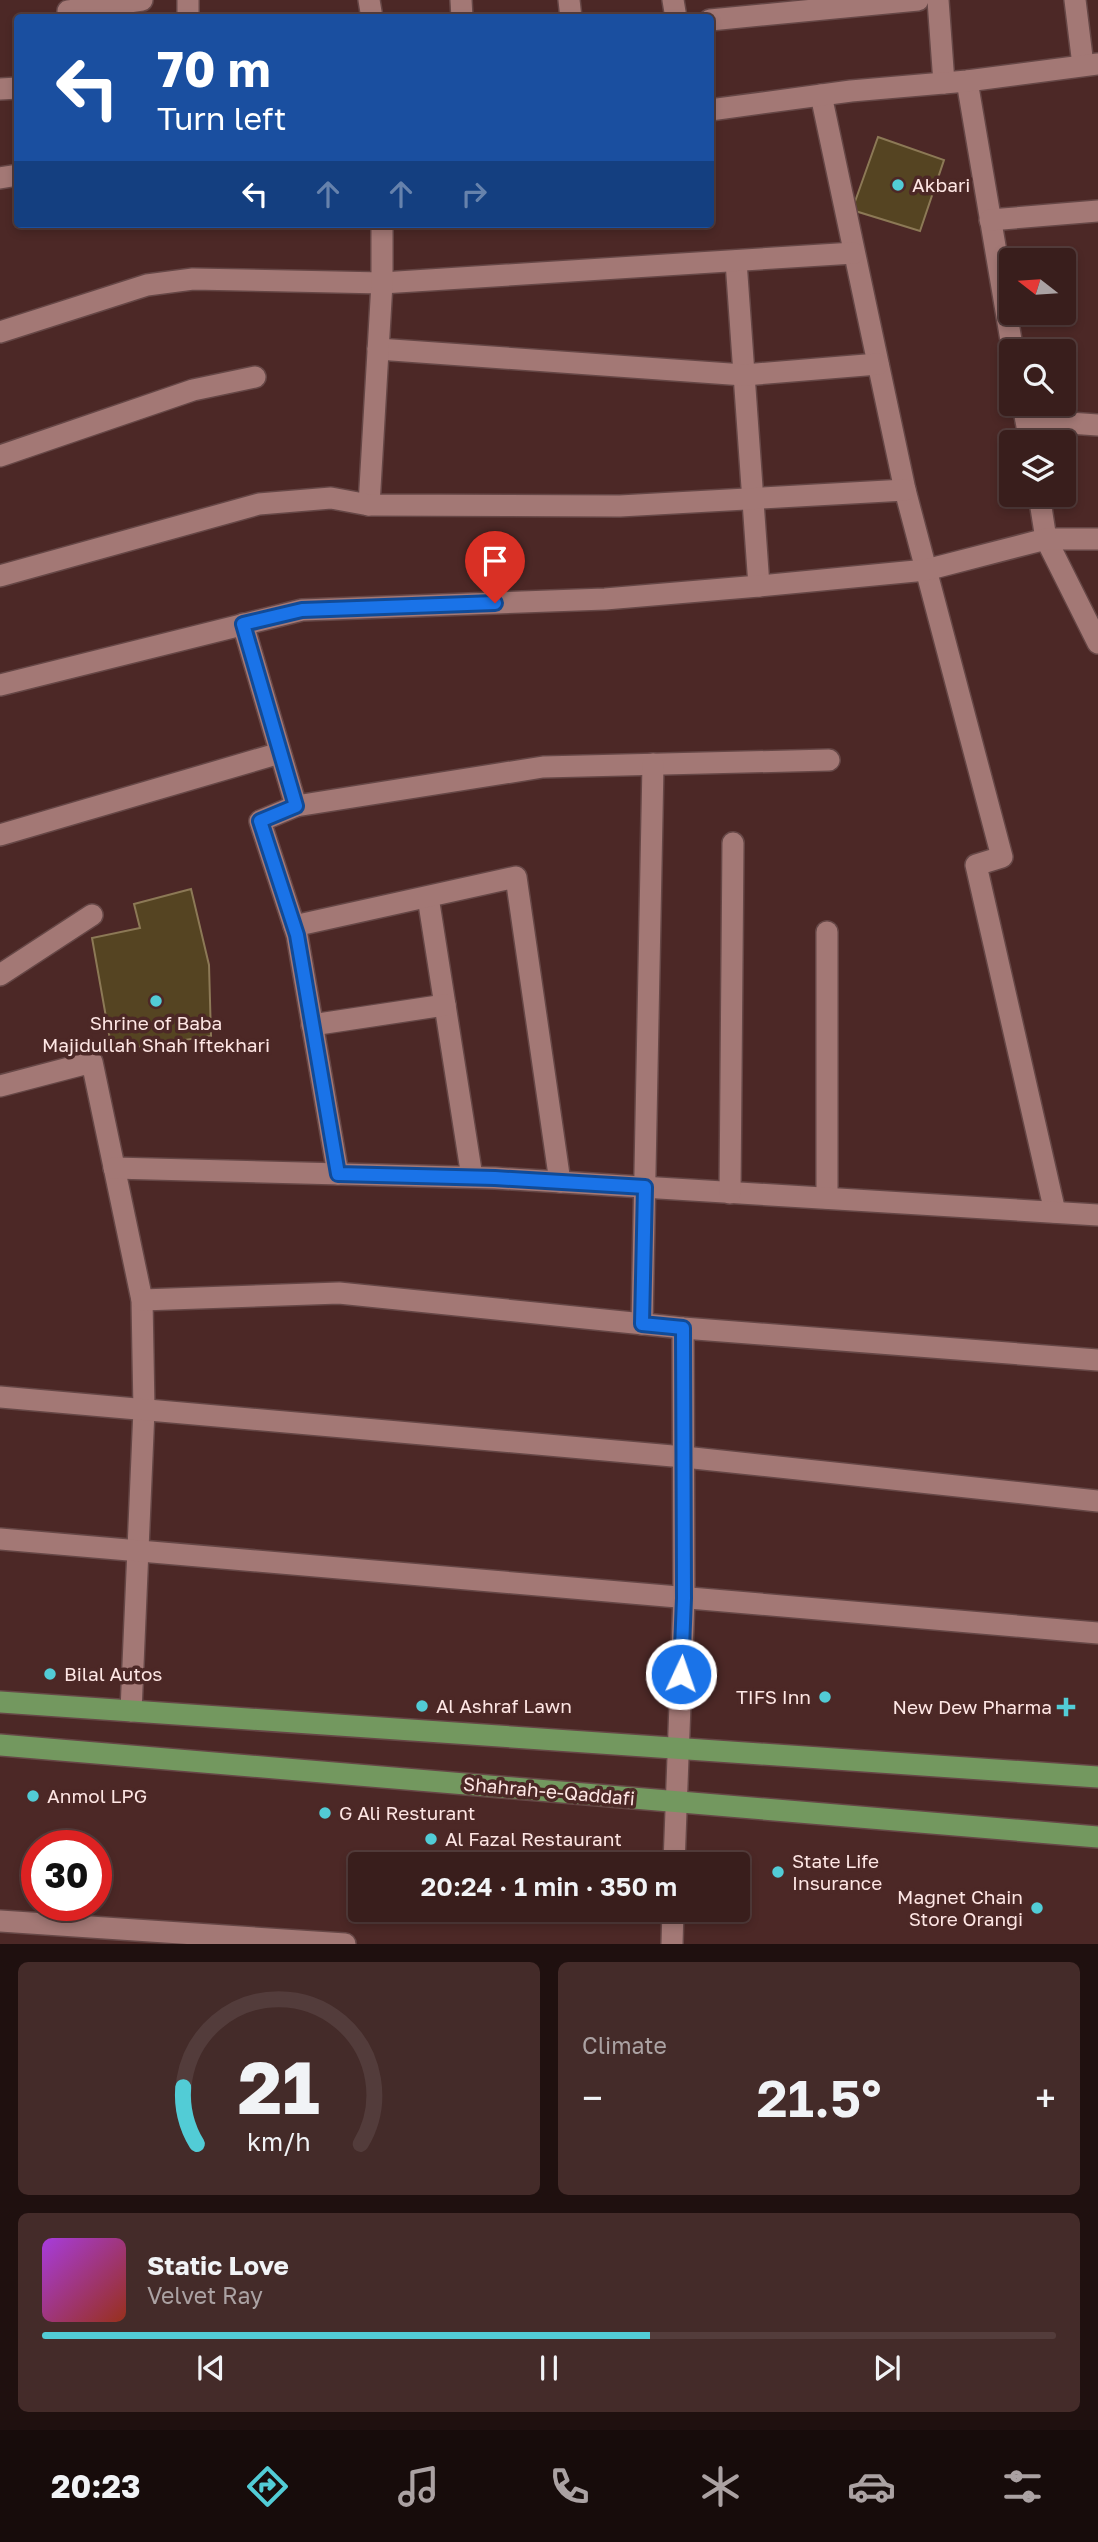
<!DOCTYPE html>
<html lang="en">
<head>
<meta charset="utf-8">
<style>
  body { margin:0; font-family:"Golos Text",sans-serif; background:#442b29; color:#f1f3f6; height:100vh; display:flex; flex-direction:column; font-size:26px; white-space:nowrap }
  * { box-sizing:border-box; margin:0 }
  p { font-size:23px; color:#aba2a3 }
  .icon { flex:none; width:38px; height:38px; fill:none; stroke:currentColor; stroke-width:2; stroke-linecap:round; stroke-linejoin:round }
  .map { position:relative; height:1944px; overflow:hidden }
  .sheet { display:flex; flex-direction:column; gap:18px; padding:18px; background:#1f100f; flex:1 }
  .sheet>* { flex:none }
  .top-card { position:absolute; left:14px; top:14px; width:700px; height:214px; border-radius:7px; box-shadow:0 4px 10px #0003,0 0 0 2px #533c3b; background:#1a4fa0; color:#fff; overflow:hidden }
  .needle { width:46px; rotate:287deg }
  .tools { position:absolute; left:999px; top:248px; display:grid; gap:14px }
  .tools a { display:grid; place-items:center; width:77px; height:77px; border-radius:7px; background:#391e1c; box-shadow:0 4px 10px #0003,0 0 0 2px #533c3b; font-size:35px }
  .speed { position:absolute; left:21px; top:1830px; display:flex; gap:14px; font-size:35px; font-weight:700; text-align:center }
  .speed>* { display:grid; place-content:center; width:91px; height:91px; border-radius:50%; background:#391e1c; box-shadow:0 4px 10px #0003,0 0 0 2px #533c3b; line-height:1 }
  .speed .limit { border:10px solid #d22; background:#fff; color:#111 }
  .pin { position:absolute; display:grid; place-items:center; width:60px; height:60px; color:#fff; margin:-72px -30px; border-radius:50% 50% 50% 0; rotate:-45deg; box-shadow:0 0 7px #0007 }
  .pin .icon { rotate:45deg }
  .me { position:absolute; width:77px; margin:-38px; rotate:3deg; stroke-linejoin:round; filter:drop-shadow(0 0 5px #0008) }
  .turn { display:flex; align-items:center; gap:24px; height:147px; padding:0 28px; font-size:32px }
  .turn .icon { width:91px; height:91px; stroke-width:2.5 }
  .turn b { display:block; font-size:49px; line-height:60px }
  .lanes { display:flex; align-items:center; height:66px; padding:0 28px; background:#0003; justify-content:center; gap:35px; direction:ltr }
  .lanes .off { opacity:.35 }
  .big { font-size:52px; font-weight:600; line-height:1.1 }
  .sheet .widget { flex:1; display:flex; flex-direction:column; justify-content:center; gap:10px; min-width:0; padding:0 24px; border-radius:10px; background:#442b29 }
  .sheet .dial { align-items:center; gap:0 }
  .dial svg { height:182px; overflow:visible; fill:none; stroke:#533c3b; stroke-width:7; stroke-linecap:round; text-anchor:middle }
  .dial text { fill:#f1f3f6; stroke:none }
  .song { display:flex; align-items:center; gap:21px }
  .cover { width:84px; height:84px; border-radius:10px; background:linear-gradient(135deg,hsl(280 70% 55%),hsl(10 70% 35%)) }
  .played { height:7px; border-radius:4px; background:linear-gradient(90deg,#52ccd6 60%,#533c3b 60%) }
  .keys { display:flex; justify-content:space-around; direction:ltr }
  .heat { display:flex; justify-content:space-between; align-items:center; font-size:38px; direction:ltr }
  .sheet .tiles { flex:1; display:grid; gap:18px; grid-template-columns:1fr 1fr }
  .widget:last-child { grid-column:span 2 }
  .trip { position:absolute; left:348px; top:1852px; width:402px; height:70px; border-radius:7px; background:#391e1c; box-shadow:0 4px 10px #0003,0 0 0 2px #533c3b; font-weight:600; line-height:70px; text-align:center }
  .menu { display:flex; height:112px; justify-content:space-around; align-items:center; background:#170c0b; color:#aba2a3 }
  .menu .icon { width:49px; height:49px }
  .menu .active { color:#52ccd6 }
  .menu b { font-size:32px; color:#f1f3f6 }
  .map>svg:first-child { display:block }
  .building { fill:#542; stroke:#8c7956; stroke-width:2 }
  .lines { fill:none; stroke-linecap:round; stroke-linejoin:round }
  .minor-casing { stroke:#664746; stroke-width:24 }
  .major-casing { stroke:#664746; stroke-width:24 }
  .minor { stroke:#a37875; stroke-width:21 }
  .major { stroke:#73985f; stroke-width:21 }
  .route-casing { stroke:#114b97; stroke-width:18 }
  .route { stroke:#1a73e8; stroke-width:12 }
  .poi-dot { fill:#52ccd6; stroke:#4c2826; stroke-width:2.5 }
  .labels { text-anchor:middle; stroke-width:7; stroke-linejoin:round; paint-order:stroke }
  .poi-label { font-size:19px; fill:#fee6e4; stroke:#4c2826; text-anchor:start }
  .street-label { font-size:19px; fill:#fee6e4; stroke:#4c2826 }
</style>
</head>
<body>
<div class="map">
<svg width="1098" height="1944" viewBox="0 0 1098 1944">
  <rect width="100%" height="100%" fill="#4c2826"/>
  <g class="building">
    <path d="M878 137 944 160 920 231 852 210Z"/>
    <path d="M191 889 209 965 211 1036 112 1051 92 938 140 928 134 904Z"/>
  </g>
  <g class="lines">
    <defs>
      <g id="minor">
        <path d="M369 0 372 18"/>
        <path d="M461 0 462 18"/>
        <path d="M569 0 571 18"/>
        <path d="M673 0 676 18"/>
        <path d="M938 0 944 83"/>
        <path d="M1075 0 1083 65"/>
        <path d="M68 11 142 0"/>
        <path d="M188 18V0"/>
        <path d="M710 20 918 0"/>
        <path d="M967 81 1013 352"/>
        <path d="M0 89 18 88"/>
        <path d="M821 95 905 490 1002 857 976 865 1055 1212"/>
        <path d="M710 110 851 91 967 81 1098 64"/>
        <path d="M0 178 18 175"/>
        <path d="M990 220 1098 211"/>
        <path d="M736 261 759 586"/>
        <path d="M0 332 147 285 193 279 382 283 854 253"/>
        <path d="M378 349 744 375 878 364"/>
        <path d="M1023 404 1030 443"/>
        <path d="M1026 420 1098 425"/>
        <path d="M0 456 193 390 255 377"/>
        <path d="M1039 495 1046 539 1098 643"/>
        <path d="M369 505 382 283V224"/>
        <path d="M0 576 259 504 331 498 369 505 620 506 905 490"/>
        <path d="M243 624 296 806 260 821 297 935 338 1174"/>
        <path d="M0 685 302 610 605 599 759 586 926 570 1046 539H1098"/>
        <path d="M296 806 543 767 829 760"/>
        <path d="M0 835 280 753"/>
        <path d="M428 897 472 1177"/>
        <path d="M294 926 516 877 560 1182"/>
        <path d="M827 932V1198"/>
        <path d="M0 975 92 915"/>
        <path d="M312 1025 445 1005"/>
        <path d="M0 1086 92 1062 142 1300 144 1410 131 1711"/>
        <path d="M114 1168 495 1178 1098 1215"/>
        <path d="M730 1193 733 843"/>
        <path d="M142 1300 339 1293 683 1328 1098 1360"/>
        <path d="M642 1324 653 764"/>
        <path d="M0 1397 684 1457 1098 1501"/>
        <path d="M0 1539 1098 1633"/>
        <path d="M674 1864 684 1598 683 1328"/>
        <path d="M0 1921 345 1944"/>
        <path d="M672 1944 673 1909"/>
      </g>
      <g id="major">
        <path d="M0 1702 1098 1777"/>
        <path d="M0 1745 1098 1837"/>
      </g>
    </defs>
    <use href="#minor" class="minor-casing"/>
    <use href="#major" class="major-casing"/>
    <use href="#minor" class="minor"/>
    <use href="#major" class="major"/>
  </g>
  <g class="lines">
    <defs>
      <path id="route" d="M495 603 302 610 243 624 296 806 260 821 297 935 338 1174 495 1178 645 1187 642 1324 683 1328 684 1598 681 1674"/>
    </defs>
    <use href="#route" class="route-casing"/>
    <use href="#route" class="route"/>
  </g>
  <g class="poi-dot">
    <circle cx="898" cy="185" r="7"/>
    <circle cx="156" cy="1001" r="7"/>
    <circle cx="50" cy="1674" r="7"/>
    <circle cx="825" cy="1697" r="7"/>
    <circle cx="422" cy="1706" r="7"/>
    <path d="M1062.5 1696.5h7v7h7v7h-7v7h-7v-7h-7v-7h7z"/>
    <circle cx="33" cy="1796" r="7"/>
    <circle cx="325" cy="1813" r="7"/>
    <circle cx="431" cy="1839" r="7"/>
    <circle cx="778" cy="1872" r="7"/>
    <circle cx="1037" cy="1908" r="7"/>
  </g>
  <g class="labels">
    <g class="poi-label">
      <text x="912" y="192">Akbari</text>
      <text x="156" y="1030" text-anchor="middle">Shrine of Baba<tspan x="156" dy="22">Majidullah Shah Iftekhari</tspan></text>
      <text x="64" y="1681">Bilal Autos</text>
      <text x="811" y="1704" text-anchor="end">TIFS Inn</text>
      <text x="436" y="1713">Al Ashraf Lawn</text>
      <text x="1052" y="1714" text-anchor="end">New Dew Pharma</text>
      <text x="47" y="1803">Anmol LPG</text>
      <text x="339" y="1820">G Ali Resturant</text>
      <text x="445" y="1846">Al Fazal Restaurant</text>
      <text x="792" y="1868">State Life<tspan x="792" dy="22">Insurance</tspan></text>
      <text x="1023" y="1904" text-anchor="end">Magnet Chain<tspan x="1023" dy="22">Store Orangi</tspan></text>
    </g>
    <g class="street-label">
      <text transform="translate(549 1791) rotate(5)" y="7">Shahrah-e-Qaddafi</text>
    </g>
  </g>
</svg>
<div class="tools">
<a><svg class="needle" viewBox="-14 -14 28 28"><path d="M0-13l5 13h-10z" fill="#e53935"/><path d="M0 13l5-13h-10z" fill="#aba2a3"/></svg></a>
<a><svg class="icon" aria-label="search" viewBox="0 0 24 24"><circle cx="10" cy="10" r="6"/><path d="M15 15l6 6"/></svg></a>
<a><svg class="icon" aria-label="layers" viewBox="0 0 24 24"><path d="M12 4l9 5-9 5-9-5zM3 14l9 5 9-5"/></svg></a>
</div>
<div class="speed"><div class="limit">30</div></div>
<div class="pin" style="left:495px;top:603px;background:#d93025"><svg class="icon" aria-label="arrive" viewBox="0 0 24 24"><path d="M6 21V4h12l-3 4 3 4H6"/></svg></div>
<svg class="me" style="left:681px;top:1674px" viewBox="-20 -20 40 40"><circle r="17" fill="#1a73e8" stroke="#fff" stroke-width="3"/><path d="M0-11L8 9 0 5-8 9z" fill="#fff"/></svg>
<div class="trip">20:24 · 1 min · 350 m</div>
<div class="top-card">
<div class="turn"><svg class="icon" aria-label="left" viewBox="0 0 24 24"><path d="M17 20v-9H6M10 6l-5 5 5 5"/></svg><div><b>70 m</b>Turn left</div></div>
<div class="lanes"><svg class="icon" aria-label="left" viewBox="0 0 24 24"><path d="M17 20v-9H6M10 6l-5 5 5 5"/></svg><svg class="icon off" aria-label="ahead" viewBox="0 0 24 24"><path d="M12 20V5M6 11l6-6 6 6"/></svg><svg class="icon off" aria-label="ahead" viewBox="0 0 24 24"><path d="M12 20V5M6 11l6-6 6 6"/></svg><svg class="icon off" aria-label="right" viewBox="0 0 24 24"><path d="M7 20v-9h11M14 6l5 5-5 5"/></svg></div>
</div>
</div>
<section class="sheet">
<div class="tiles">
<div class="widget dial"><svg viewBox="0 0 100 80">
<path d="M14 69A42 42 0 1 1 86 69"/>
<path d="M14 69A42 42 0 0 1 8 44" stroke="#52ccd6"/>
<text x="50" y="56" font-size="32" font-weight="700">21</text>
<text x="50" y="72" font-size="11">km/h</text>
</svg></div>
<div class="widget"><p>Climate</p>
<div class="heat"><a>−</a><b class="big">21.5°</b><a>+</a></div>
</div>
<div class="widget">
<div class="song"><i class="cover"></i><div><b>Static Love</b><p>Velvet Ray</p></div></div>
<div class="played"></div>
<div class="keys"><svg class="icon" aria-label="previous" viewBox="0 0 24 24"><path d="M18 5L8 12l10 7zM5 5v14"/></svg><svg class="icon" aria-label="pause" viewBox="0 0 24 24"><path d="M8 5v14M16 5v14"/></svg><svg class="icon" aria-label="next" viewBox="0 0 24 24"><path d="M6 5l10 7-10 7zM19 5v14"/></svg></div>
</div>
</div>
</section>
<nav class="menu">
<b>20:23</b>
<svg class="icon active" aria-label="directions" viewBox="0 0 24 24"><path d="M12 3l9 9-9 9-9-9zM9 14v-3h6M13 9l2 2-2 2"/></svg>
<svg class="icon" aria-label="music" viewBox="0 0 24 24"><path d="M9 18V5l10-2v13"/><circle cx="6" cy="18" r="3"/><circle cx="16" cy="16" r="3"/></svg>
<svg class="icon" aria-label="phone" viewBox="0 0 24 24"><path d="M5 4h4l2 5-3 2q2 4 5 5l2-3 5 2v4C11 20 4 13 5 4z"/></svg>
<svg class="icon" aria-label="climate" viewBox="0 0 24 24"><path d="M12 3v18M4 7l16 10M4 17L20 7"/></svg>
<svg class="icon" aria-label="car" viewBox="0 0 24 24"><path d="M5 17H2v-5l4-1 3-4h7l3 4 3 1v5h-3M9 17h6M6 11h13"/><circle cx="7" cy="17" r="2"/><circle cx="17" cy="17" r="2"/></svg>
<svg class="icon" aria-label="filters" viewBox="0 0 24 24"><path d="M4 7h16M4 17h16"/><circle cx="9" cy="7" r="2"/><circle cx="15" cy="17" r="2"/></svg>
</nav>
</body>
</html>
